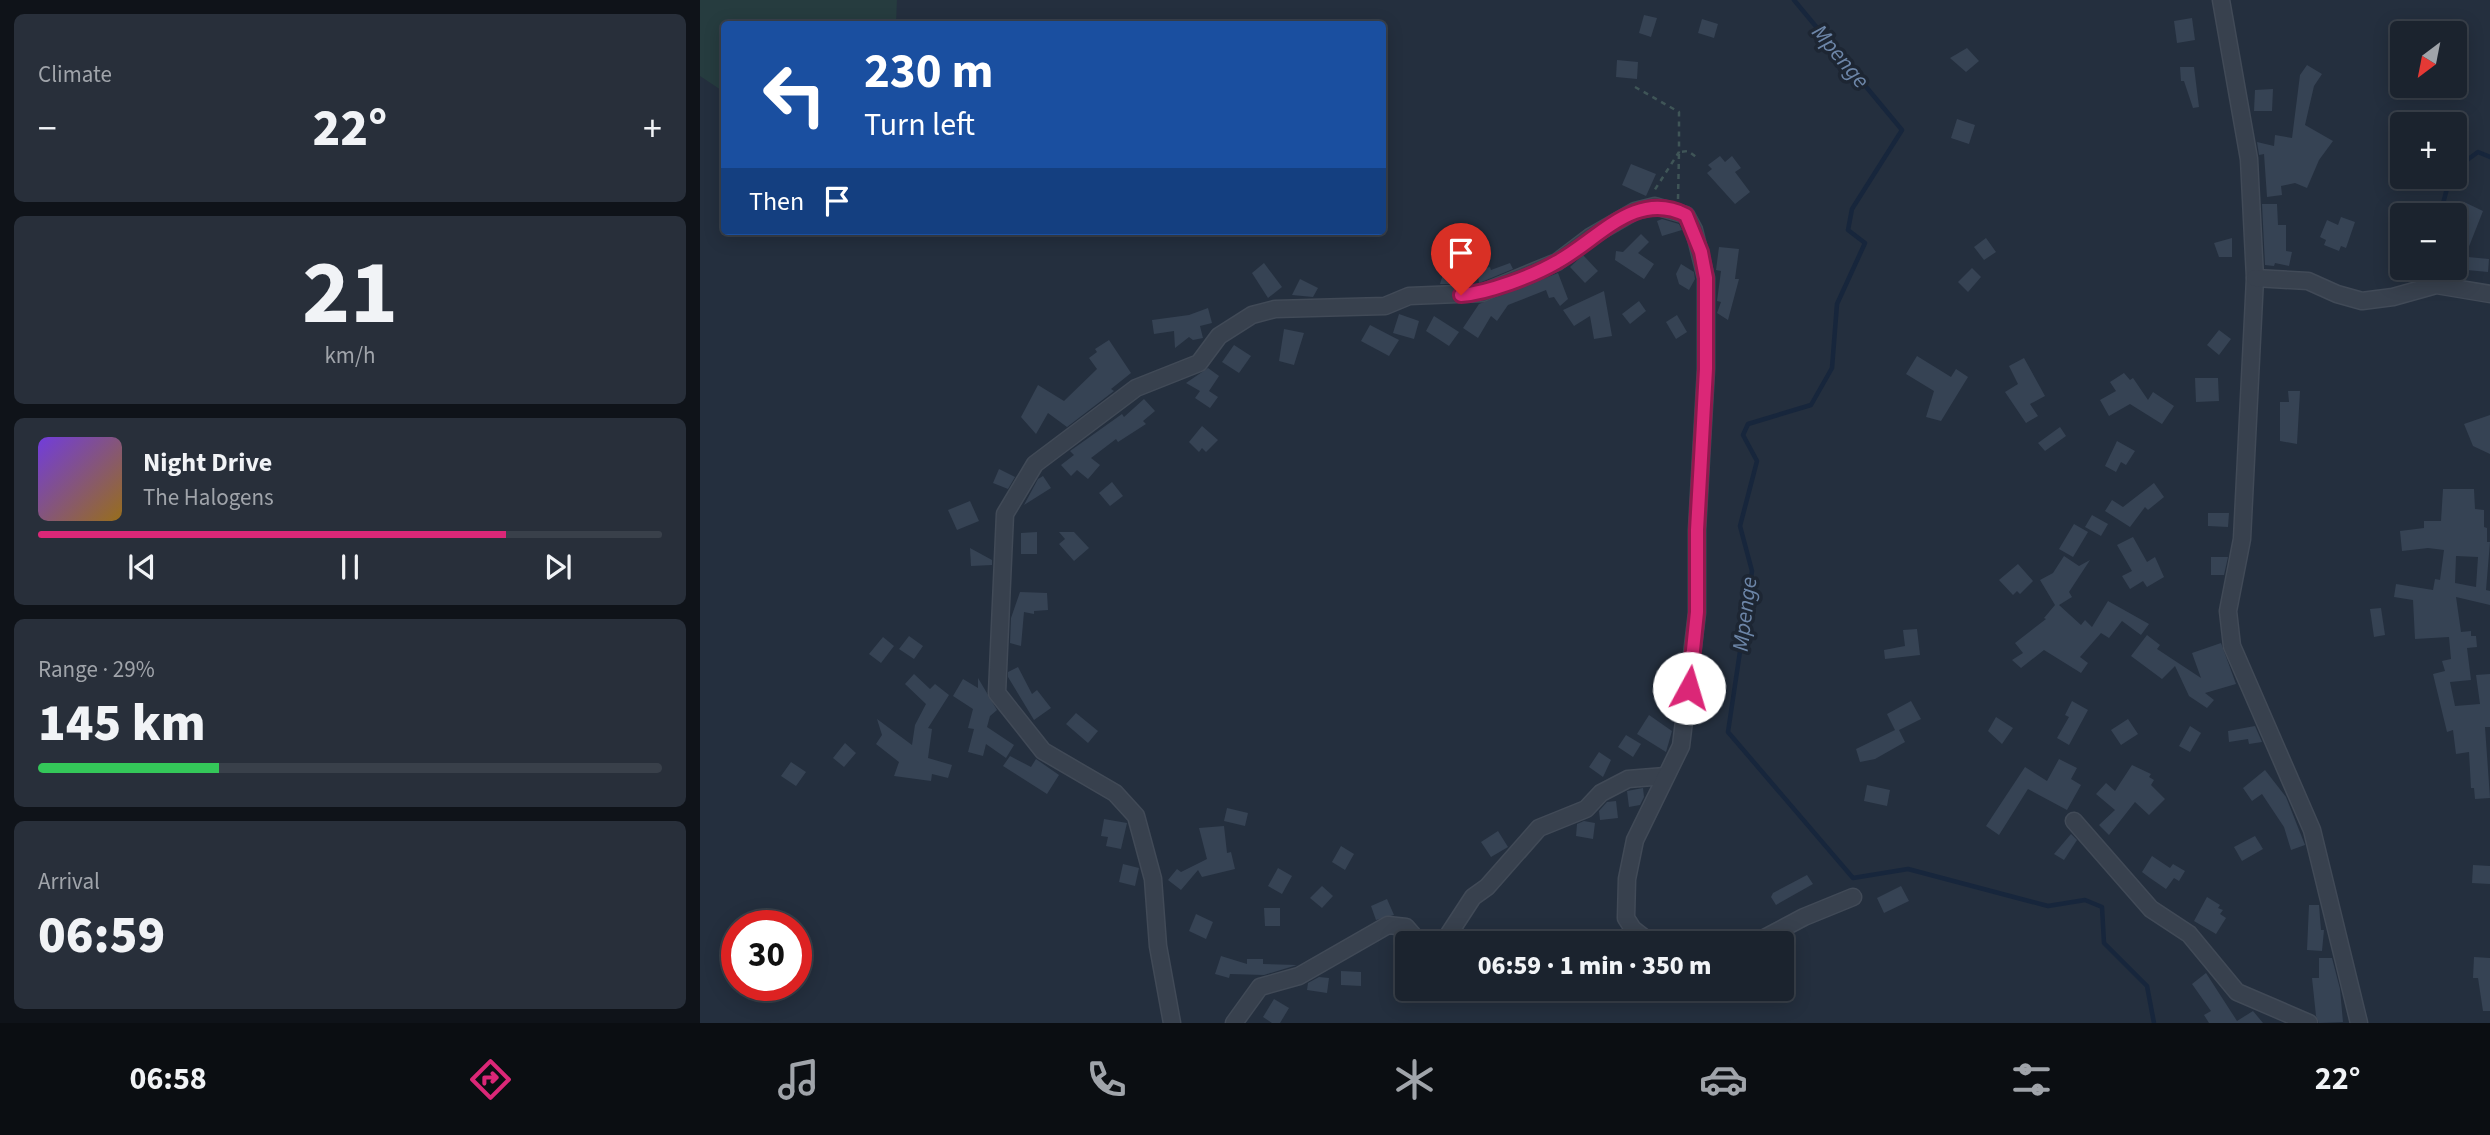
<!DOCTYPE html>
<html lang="en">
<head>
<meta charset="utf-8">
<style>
  body { margin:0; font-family:"Source Sans 3",sans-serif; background:#282f3a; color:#f1f3f6; height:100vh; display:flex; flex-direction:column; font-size:26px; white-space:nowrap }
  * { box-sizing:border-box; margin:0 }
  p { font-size:23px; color:#a0a4aa }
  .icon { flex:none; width:38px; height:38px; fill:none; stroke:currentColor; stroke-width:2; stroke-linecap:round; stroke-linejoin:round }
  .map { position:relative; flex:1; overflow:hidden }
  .drawer { display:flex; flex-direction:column; gap:14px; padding:14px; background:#0f1319; width:700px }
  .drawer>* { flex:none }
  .banner { position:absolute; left:21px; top:21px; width:665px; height:214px; border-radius:7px; box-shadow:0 4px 18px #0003,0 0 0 2px #39404a; background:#1a4fa0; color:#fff; overflow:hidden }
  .needle { width:46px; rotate:212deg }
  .controls { position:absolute; left:1690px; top:21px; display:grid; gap:14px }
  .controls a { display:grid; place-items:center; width:77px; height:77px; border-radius:7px; background:#1b232e; box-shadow:0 4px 18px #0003,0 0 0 2px #39404a; font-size:35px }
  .speed { position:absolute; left:21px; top:910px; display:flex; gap:14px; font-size:35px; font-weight:700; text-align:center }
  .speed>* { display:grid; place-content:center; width:91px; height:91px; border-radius:50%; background:#1b232e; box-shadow:0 4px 18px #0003,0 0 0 2px #39404a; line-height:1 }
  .speed .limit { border:10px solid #d22; background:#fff; color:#111 }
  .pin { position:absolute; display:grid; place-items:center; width:60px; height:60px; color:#fff; margin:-72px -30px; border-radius:50% 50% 50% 0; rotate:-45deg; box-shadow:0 0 7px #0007 }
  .pin .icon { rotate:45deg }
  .me { position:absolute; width:77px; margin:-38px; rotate:6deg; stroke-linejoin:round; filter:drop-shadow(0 0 5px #0008) }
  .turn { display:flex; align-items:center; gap:24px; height:147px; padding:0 28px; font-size:32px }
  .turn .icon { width:91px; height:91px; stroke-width:2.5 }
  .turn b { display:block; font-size:49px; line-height:60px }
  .then { display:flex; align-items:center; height:66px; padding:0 28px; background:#0003; gap:14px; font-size:26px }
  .big { font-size:52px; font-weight:800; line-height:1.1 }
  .drawer .widget { flex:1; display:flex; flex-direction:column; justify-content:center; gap:10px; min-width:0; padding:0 24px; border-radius:10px; background:#282f3a }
  .drawer .dial { align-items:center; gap:0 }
  .dial b { font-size:91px; line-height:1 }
  .song { display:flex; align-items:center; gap:21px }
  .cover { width:84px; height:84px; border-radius:10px; background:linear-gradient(135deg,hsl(260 70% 55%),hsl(40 70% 35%)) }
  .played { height:7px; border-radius:4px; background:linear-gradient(90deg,#db2777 75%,#39404a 75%) }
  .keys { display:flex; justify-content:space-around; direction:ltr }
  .heat { display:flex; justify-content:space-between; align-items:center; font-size:38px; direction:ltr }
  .charge { height:10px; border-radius:5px; background:linear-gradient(90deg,#34c759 29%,#39404a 0) }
  .trip { position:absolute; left:695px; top:931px; width:399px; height:70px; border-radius:7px; background:#1b232e; box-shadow:0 4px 18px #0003,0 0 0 2px #39404a; font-weight:800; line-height:70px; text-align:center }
  .menu { display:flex; height:112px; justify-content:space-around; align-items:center; background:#0b0e12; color:#a0a4aa }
  .menu .icon { width:49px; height:49px }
  .menu .selected { color:#db2777 }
  .menu b { font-size:32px; color:#f1f3f6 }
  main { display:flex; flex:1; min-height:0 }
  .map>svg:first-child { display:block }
  .green { fill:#263c3f }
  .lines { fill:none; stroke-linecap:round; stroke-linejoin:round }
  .stream { stroke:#17263c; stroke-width:4.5 }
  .building { fill:#364354; fill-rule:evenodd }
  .street-casing { stroke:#414a57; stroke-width:19 }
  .path { stroke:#3f5557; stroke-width:2.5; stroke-dasharray:5 5; stroke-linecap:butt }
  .street { stroke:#38414e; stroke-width:16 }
  .route-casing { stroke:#8e194d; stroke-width:18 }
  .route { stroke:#db2777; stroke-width:12 }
  .labels { text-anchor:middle; stroke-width:7; stroke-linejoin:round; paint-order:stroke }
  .water-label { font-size:23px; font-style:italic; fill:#6d86a8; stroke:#1d2633 }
</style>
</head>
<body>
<main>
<section class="drawer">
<div class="widget"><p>Climate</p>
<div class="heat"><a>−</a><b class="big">22°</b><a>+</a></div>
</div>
<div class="widget dial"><b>21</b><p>km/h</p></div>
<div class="widget">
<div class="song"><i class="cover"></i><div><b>Night Drive</b><p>The Halogens</p></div></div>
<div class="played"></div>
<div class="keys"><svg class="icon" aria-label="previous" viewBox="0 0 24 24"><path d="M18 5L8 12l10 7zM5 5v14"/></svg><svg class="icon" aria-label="pause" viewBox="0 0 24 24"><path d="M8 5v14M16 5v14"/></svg><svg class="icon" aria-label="next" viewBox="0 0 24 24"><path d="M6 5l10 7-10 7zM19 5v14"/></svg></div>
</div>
<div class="widget"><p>Range · 29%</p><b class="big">145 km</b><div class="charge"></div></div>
<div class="widget"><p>Arrival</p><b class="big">06:59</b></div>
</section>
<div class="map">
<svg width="1790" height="1023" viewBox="0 0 1790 1023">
  <rect width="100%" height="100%" fill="#242f3e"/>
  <path class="green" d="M0 0H197L196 24H24V92L0 76Z"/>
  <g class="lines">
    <g class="stream">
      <path d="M1094 0 1202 130 1152 209 1148 230 1165 243 1137 304 1132 368 1111 405 1048 424 1043 435 1057 461 1040 526 1052 571 1028 732 1153 878 1208 869 1348 906 1385 900 1402 907 1404 943 1447 986 1454 1023"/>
      <path d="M1755 169 1778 152 1790 157"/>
      <path d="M1740 215 1750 177"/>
    </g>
  </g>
  <g class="building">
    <path d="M944 15 957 18 951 37 939 33Z"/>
    <path d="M1492 18 1495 40 1477 43 1474 21Z"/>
    <path d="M1002 19 1018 24 1014 38 998 33Z"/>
    <path d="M1267 48 1279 61 1266 72 1250 58Z"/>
    <path d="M917 60 938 62 937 79 916 77Z"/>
    <path d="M1607 65 1622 74 1614 86 1605 125 1633 141 1619 160 1607 188 1595 183 1581 186 1582 195 1567 197 1564 154 1559 155 1557 142 1574 146 1575 135 1592 138 1600 75Z"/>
    <path d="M1480 67H1494L1499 107 1493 108 1484 81H1481Z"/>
    <path d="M1573 89 1572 111H1554L1555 90Z"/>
    <path d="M1257 119 1275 125 1269 144 1251 138Z"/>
    <path d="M1020 156 1025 162 1032 156 1041 168 1035 172 1050 192 1035 204 1007 173 1012 169 1008 165Z"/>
    <path d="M931 164 956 174 946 196 922 185Z"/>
    <path d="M1764 202 1783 211 1768 249 1755 243V220Z"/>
    <path d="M1562 204H1577L1578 225H1586V251L1592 252 1589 266 1575 263 1574 266 1565 265Z"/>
    <path d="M1641 217 1655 222 1646 248 1641 246 1639 251 1624 245 1626 240 1620 237 1627 220 1638 225Z"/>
    <path d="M962 219 979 224 982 230 962 236 957 221Z"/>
    <path d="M941 234 949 242 938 253 954 264 944 279 915 260 916 251 923 252Z"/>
    <path d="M1286 238 1296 252 1284 260 1274 247Z"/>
    <path d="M1532 238V257H1519L1514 243Z"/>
    <path d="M1019 247 1039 249 1035 279H1039L1028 320 1017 313 1021 302 1017 301 1021 271 1016 270Z"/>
    <path d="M883 255 898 271 885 283 870 267Z"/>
    <path d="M1768 257 1789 259 1788 272 1767 270Z"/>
    <path d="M564 263 582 287 568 298 552 273Z"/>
    <path d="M810 263 813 269 779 283 777 270 790 267 791 270Z"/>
    <path d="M981 264 994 272 995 279 989 290 979 284 976 274Z"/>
    <path d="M746 265 762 270 757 284H740Z"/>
    <path d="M1272 268 1281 277 1268 292 1258 282Z"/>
    <path d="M858 273 868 299 860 306 854 297 849 298 846 290 808 305 797 321 791 316 778 338 763 328 779 304Z"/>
    <path d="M600 279 618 288 613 297 592 295Z"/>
    <path d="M904 291 912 336 894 339 890 316 874 326 863 310Z"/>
    <path d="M939 301 946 311 930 324 922 314Z"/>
    <path d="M508 308 512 323 500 326 503 338 493 340 489 337 475 348 474 331 454 334 452 320 489 315Z"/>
    <path d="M699 314 719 321 714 339 693 333Z"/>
    <path d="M977 315 987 332 976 339 966 322Z"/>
    <path d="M734 316 759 332 749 346 726 331Z"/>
    <path d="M670 325 699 340 689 356 661 341Z"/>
    <path d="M584 329 604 333 594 365 579 361Z"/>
    <path d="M1519 330 1531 339 1519 355 1507 345Z"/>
    <path d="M409 340 431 373 411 389 414 391 367 427 348 413 336 434 321 417 338 385 364 401 397 369 389 358 397 352 395 349Z"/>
    <path d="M534 345 551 356 539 373 522 362Z"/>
    <path d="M1217 356 1251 377 1256 369 1268 377 1241 421 1226 417 1234 391 1206 374Z"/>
    <path d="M1324 358 1345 396 1330 404 1338 416 1326 423 1305 392 1318 384 1309 366Z"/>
    <path d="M508 368 519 376 509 391 518 397 510 408 495 398 500 391 486 383Z"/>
    <path d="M1424 373 1430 380 1433 378 1448 400 1453 392 1474 406 1462 424 1430 404 1409 416 1400 400 1416 391 1410 382Z"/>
    <path d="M1495 378H1518L1519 401 1496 402Z"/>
    <path d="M1588 391H1600L1597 444 1580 441V402H1589Z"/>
    <path d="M444 399 455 411 443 421 446 424 418 442 416 439 391 458 400 465 388 479 377 470 371 476 361 465 374 455 370 451 422 414 424 417Z"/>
    <path d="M1790 415V454L1773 446 1764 424Z"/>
    <path d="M502 426 518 440 506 452 502 448 499 452 489 442Z"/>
    <path d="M1360 427 1366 436 1345 451 1338 443Z"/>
    <path d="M1417 441 1435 451 1426 465 1421 462 1416 472 1405 466Z"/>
    <path d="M299 469 315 477 308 489 293 483Z"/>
    <path d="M343 476 351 488 324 505 338 479Z"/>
    <path d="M412 482 423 496 410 506 399 493Z"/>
    <path d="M1454 483 1464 497 1448 510 1445 507 1430 527 1405 511 1412 500 1423 507Z"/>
    <path d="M1743 489H1774L1775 509 1784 510V527L1787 528V542H1790L1786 590 1790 591V605L1756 597 1761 632 1771 631V636H1776L1777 647 1767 648 1771 680 1750 682 1755 706 1780 704 1776 675 1790 674V727H1785L1790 798 1775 799 1774 788H1771L1769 752 1756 754 1753 730 1747 732 1733 674 1745 671 1742 661 1751 659 1749 637 1715 639 1713 600 1694 597 1696 584 1733 590 1735 579 1740 580 1744 550 1728 548 1702 551 1700 531 1724 528V521H1741ZM1756 556 1778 557 1776 587 1755 583Z"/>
    <path d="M270 501 279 521 257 530 248 510Z"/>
    <path d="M1508 513H1529L1528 527 1508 526Z"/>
    <path d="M1392 515 1408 524 1401 536 1385 527Z"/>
    <path d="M1374 524 1388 532 1373 557 1359 549Z"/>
    <path d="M337 532V554H321V533Z"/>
    <path d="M359 532H374L389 548 374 561 359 544 365 539Z"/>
    <path d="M1433 537 1447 562 1455 557 1464 577 1447 587 1443 581 1430 589 1422 576 1432 571 1417 545Z"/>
    <path d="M270 548 292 560V565L271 566Z"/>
    <path d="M1364 556 1379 566 1390 560 1369 592 1372 597 1359 605 1381 625 1385 620 1392 627 1408 601 1449 624 1441 635 1422 621 1409 638 1401 633 1380 657 1388 663 1381 673 1344 650 1321 668 1312 660 1323 653 1315 643 1346 619 1344 618 1355 605 1340 580 1353 573Z"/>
    <path d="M1511 557H1528L1524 575H1511Z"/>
    <path d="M1318 564 1333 581 1320 594 1317 591 1313 595 1299 580Z"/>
    <path d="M320 592 347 593 348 610 334 611V614L324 612 321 646 310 643 311 618Z"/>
    <path d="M1681 608 1685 635 1674 637 1670 609Z"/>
    <path d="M1217 629 1220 655 1185 659 1184 650 1205 646 1203 630Z"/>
    <path d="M1447 635 1460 645 1457 649 1501 678 1492 653 1521 643 1536 684 1505 693 1514 700 1507 708 1489 696 1475 666 1462 679 1431 656Z"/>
    <path d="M209 636 223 646 214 659 199 649Z"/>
    <path d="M183 637 194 646 181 663 169 654Z"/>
    <path d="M318 667 332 694 337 690 351 708 334 720 308 677V672Z"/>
    <path d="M214 674 230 689 235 684 249 695 228 728 232 729 228 758 252 765 248 778 232 774 231 781 194 776 199 762 176 744 182 735 177 719 212 745 215 725 226 704 205 684Z"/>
    <path d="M278 678 297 710 290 716 287 727 314 745 306 758 286 744 283 756 268 752 274 729 268 728 273 709 253 696 263 679 278 688Z"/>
    <path d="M1211 701 1221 719 1199 730 1205 742 1175 759 1160 762 1156 749 1195 730 1187 714Z"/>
    <path d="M1372 701 1388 710 1369 745 1357 738 1369 717 1365 715Z"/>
    <path d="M376 713 398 731 388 743 366 724Z"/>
    <path d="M949 715 972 731 966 752 937 734Z"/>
    <path d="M1296 717 1313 728 1302 744 1288 731Z"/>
    <path d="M1428 719 1438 734 1421 745 1411 730Z"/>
    <path d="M1490 726 1501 733 1490 752 1479 746Z"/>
    <path d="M1555 726 1562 742 1549 744 1548 739 1529 742 1528 731Z"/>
    <path d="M926 735 941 744 933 757 918 747Z"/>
    <path d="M145 743 156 753 144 767 133 758Z"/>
    <path d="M899 752 911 760 903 777 889 767Z"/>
    <path d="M310 756 331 767 336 759 359 775 347 794 303 766Z"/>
    <path d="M1359 759 1377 768 1371 779 1381 785 1367 810 1328 789 1299 835 1286 826 1325 767 1347 781Z"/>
    <path d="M91 762 106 772 96 786 81 776Z"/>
    <path d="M1432 765 1451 774 1449 777 1454 780 1451 785 1465 799 1449 815 1435 802 1409 835 1399 825 1415 810 1396 794 1406 783 1415 791Z"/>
    <path d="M1565 770 1586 797 1605 845 1591 850 1584 827 1562 794 1552 801 1543 788Z"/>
    <path d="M1167 785 1190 790 1187 806 1164 801Z"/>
    <path d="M943 788 944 797 940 805 929 807 927 791Z"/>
    <path d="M916 801 918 818 900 820 899 811 907 802Z"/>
    <path d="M527 808 548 813 545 826 524 821Z"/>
    <path d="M404 819 427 823 421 849 406 846 408 837 401 836Z"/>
    <path d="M884 821 895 823 893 839 876 836 877 824Z"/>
    <path d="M524 826 527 853 531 852 535 869 502 877 498 870 481 890 468 880 477 869 481 872 507 859 499 828Z"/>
    <path d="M798 831 808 847 791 857 781 842Z"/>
    <path d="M1371 834 1377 840 1364 860 1354 854Z"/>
    <path d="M1555 836 1563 849 1542 861 1534 847Z"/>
    <path d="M641 846 654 854 645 870 632 862Z"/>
    <path d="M1452 856 1470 868 1473 864 1485 871 1479 881 1474 878 1466 889 1450 878 1442 872Z"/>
    <path d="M423 864 439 868 435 886 419 882Z"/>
    <path d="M1773 865 1790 866V884L1772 883Z"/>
    <path d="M578 868 592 876 582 894 568 886Z"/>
    <path d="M1107 875 1113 884 1076 905 1071 897 1073 893Z"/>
    <path d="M622 886 633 896 622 908 610 898Z"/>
    <path d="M1201 886 1209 901 1184 913 1177 898Z"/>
    <path d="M1507 897 1520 905 1518 908 1523 910 1520 914 1526 918 1516 934 1494 921Z"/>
    <path d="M687 899 694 915 676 920 671 906Z"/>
    <path d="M1609 905H1619L1621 930H1624L1622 951 1607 950Z"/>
    <path d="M564 908H580V926H565Z"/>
    <path d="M496 914 513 922 506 939 489 931Z"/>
    <path d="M521 956 547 964V959H563V964L597 965 564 975 530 974 529 978 515 974Z"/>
    <path d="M1774 957 1790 958V1011H1783L1778 978H1773Z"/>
    <path d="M1619 958H1632L1640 989 1643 1022 1619 1023 1616 1016 1612 978H1619Z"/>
    <path d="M641 971 661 972V986L641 985Z"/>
    <path d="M1506 973 1537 1021 1553 1011 1563 1023H1509L1504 1015 1511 1011 1492 984Z"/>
    <path d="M619 977 629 978 627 993 607 990 608 983Z"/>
    <path d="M574 999 589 1008 580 1023H572L563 1017Z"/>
  </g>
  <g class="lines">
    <defs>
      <g id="street">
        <path d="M1521 0 1549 159 1555 278 1542 539 1528 611 1532 646 1612 830 1659 1023"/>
        <path d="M1555 278 1608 281 1637 294 1662 301 1693 297 1736 285 1790 294"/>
        <path d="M1374 821 1451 909 1489 934 1537 992 1609 1023"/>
        <path d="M743 943 773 897 787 887 839 828 886 809 901 793 928 779 965 776"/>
        <path d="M1055 943 1104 917 1153 897"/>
        <path d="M472 1023 458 946 453 879 436 816 415 793 343 751 297 693 305 514 335 464 436 388 499 363 519 336 552 315 575 309 685 306 709 296 782 293 857 262 890 237 935 211 955 206 986 215 994 230 1006 278V369L997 530V613L981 746 935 840 927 879 926 918 933 929 951 943"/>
        <path d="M534 1023 560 987 599 976 688 925 706 927 720 943"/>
      </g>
    </defs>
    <use href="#street" class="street-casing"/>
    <g class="path">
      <path d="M935 87 979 112V152L954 191"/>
      <path d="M978 199 979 152 988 151 996 157"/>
    </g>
    <use href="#street" class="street"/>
  </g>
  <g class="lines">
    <defs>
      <path id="route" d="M761 295C788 293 833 276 857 262 898 240 935 189 986 215L1001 252 1006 278V369L997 530V612L989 688"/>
    </defs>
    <use href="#route" class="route-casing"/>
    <use href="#route" class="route"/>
  </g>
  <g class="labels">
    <g class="water-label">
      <text transform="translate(1141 56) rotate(50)" y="8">Mpenge</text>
      <text transform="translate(1044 614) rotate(-83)" y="8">Mpenge</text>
    </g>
  </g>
</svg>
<div class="controls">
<a><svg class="needle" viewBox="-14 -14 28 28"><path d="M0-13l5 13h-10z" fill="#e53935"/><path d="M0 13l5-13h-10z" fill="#a0a4aa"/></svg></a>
<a>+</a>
<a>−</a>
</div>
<div class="speed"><div class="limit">30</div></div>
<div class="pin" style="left:761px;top:295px;background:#d93025"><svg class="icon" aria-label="arrive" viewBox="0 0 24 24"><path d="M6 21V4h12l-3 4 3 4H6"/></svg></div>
<svg class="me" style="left:989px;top:688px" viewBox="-20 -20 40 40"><circle r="19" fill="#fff"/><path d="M0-13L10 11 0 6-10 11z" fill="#db2777"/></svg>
<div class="trip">06:59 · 1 min · 350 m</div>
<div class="banner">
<div class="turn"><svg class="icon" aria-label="left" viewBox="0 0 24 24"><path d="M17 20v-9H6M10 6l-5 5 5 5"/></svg><div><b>230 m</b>Turn left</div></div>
<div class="then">Then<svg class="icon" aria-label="arrive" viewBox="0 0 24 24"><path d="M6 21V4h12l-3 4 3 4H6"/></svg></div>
</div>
</div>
</main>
<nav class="menu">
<b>06:58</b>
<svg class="icon selected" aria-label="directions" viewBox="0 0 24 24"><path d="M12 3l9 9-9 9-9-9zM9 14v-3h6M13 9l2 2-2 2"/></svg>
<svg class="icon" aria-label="music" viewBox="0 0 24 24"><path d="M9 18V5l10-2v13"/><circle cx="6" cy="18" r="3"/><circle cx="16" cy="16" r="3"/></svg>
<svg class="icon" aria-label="phone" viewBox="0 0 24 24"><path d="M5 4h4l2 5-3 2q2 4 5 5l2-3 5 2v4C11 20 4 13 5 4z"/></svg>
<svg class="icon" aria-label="climate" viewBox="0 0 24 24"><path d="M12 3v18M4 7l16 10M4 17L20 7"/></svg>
<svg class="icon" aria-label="car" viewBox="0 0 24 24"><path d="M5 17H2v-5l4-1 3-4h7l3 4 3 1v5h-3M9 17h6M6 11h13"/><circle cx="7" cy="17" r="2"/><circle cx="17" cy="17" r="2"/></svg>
<svg class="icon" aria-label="filters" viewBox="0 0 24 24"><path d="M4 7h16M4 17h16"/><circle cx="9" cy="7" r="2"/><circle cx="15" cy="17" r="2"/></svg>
<b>22°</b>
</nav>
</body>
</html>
